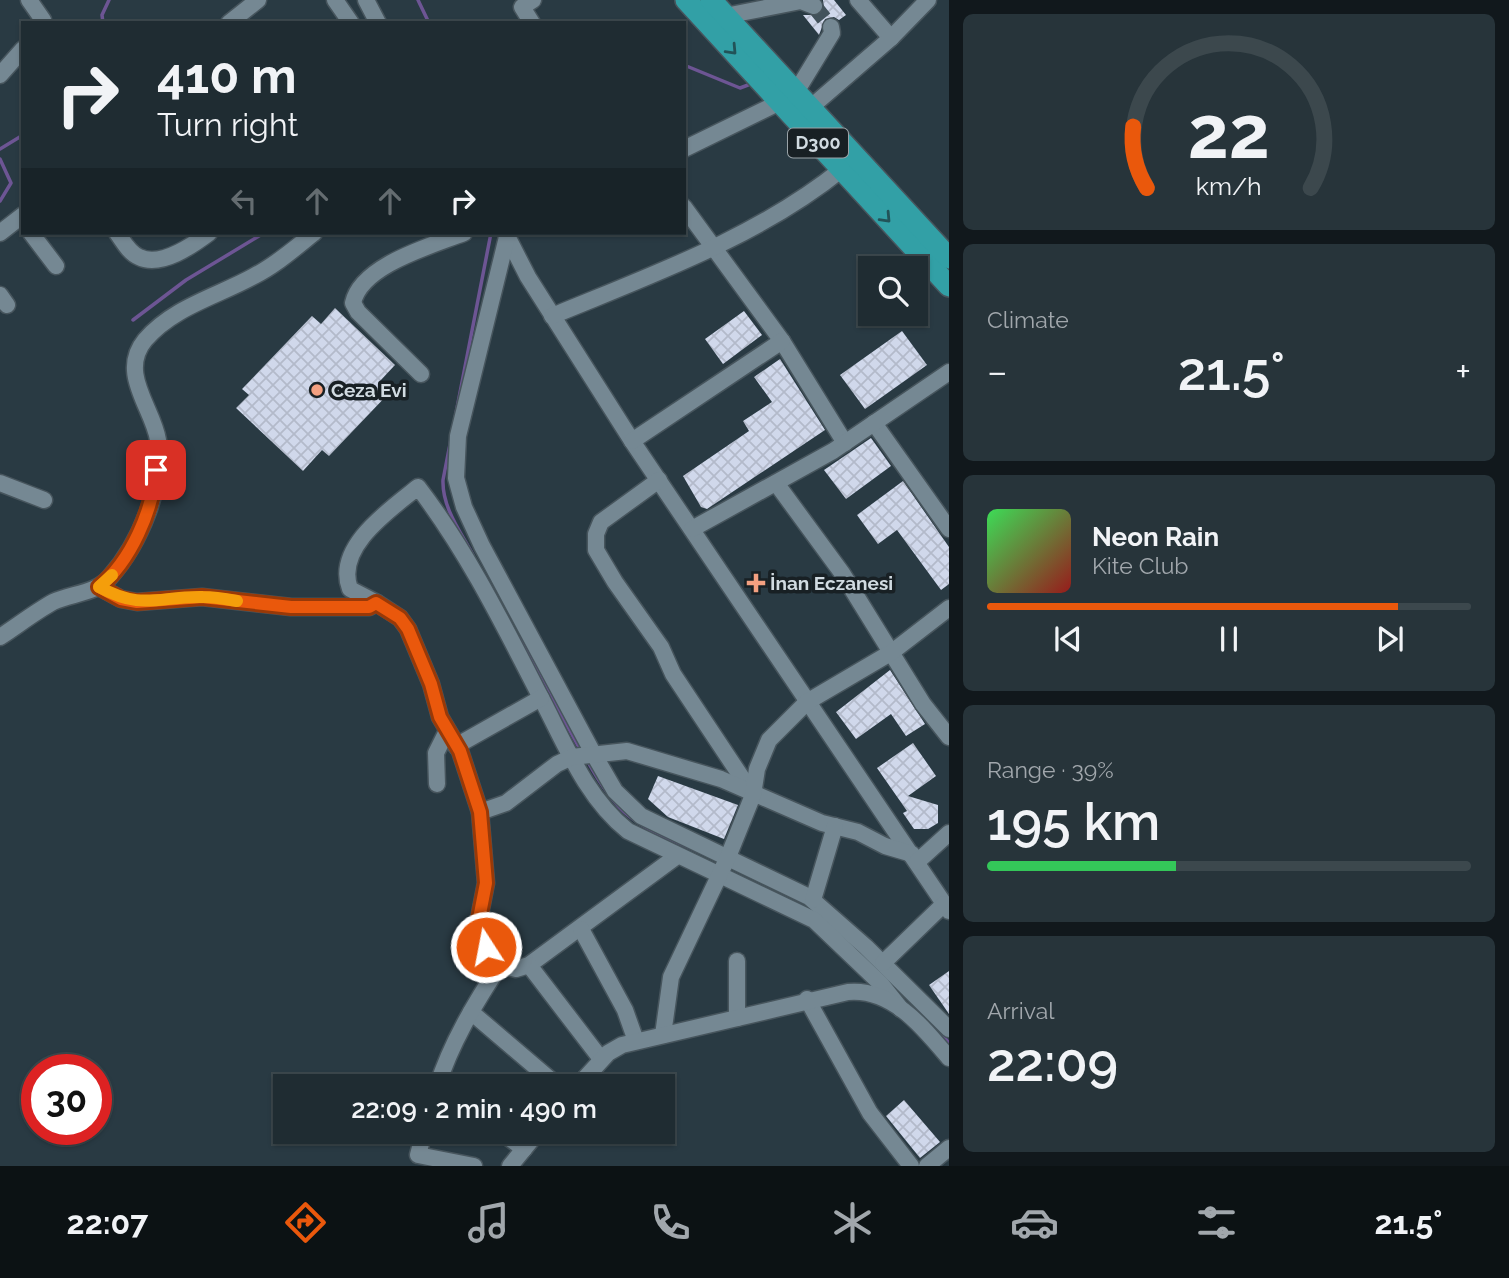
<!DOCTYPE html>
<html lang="en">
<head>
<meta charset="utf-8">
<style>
  body { margin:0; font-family:Raleway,sans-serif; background:#27343a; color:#f1f3f6; height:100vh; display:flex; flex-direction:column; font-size:26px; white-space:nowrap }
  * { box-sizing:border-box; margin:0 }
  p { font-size:23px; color:#a1a7ac }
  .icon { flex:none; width:38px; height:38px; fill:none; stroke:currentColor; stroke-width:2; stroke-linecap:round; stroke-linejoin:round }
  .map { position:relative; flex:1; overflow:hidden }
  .details { display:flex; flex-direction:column; gap:14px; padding:14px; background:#11181c; width:560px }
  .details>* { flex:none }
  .hud { position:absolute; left:21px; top:21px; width:665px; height:214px; border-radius:0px; box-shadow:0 2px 5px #0004,0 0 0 2px #3c484d; background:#1f2c32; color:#f1f3f6; overflow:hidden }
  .controls { position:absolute; left:858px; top:256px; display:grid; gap:14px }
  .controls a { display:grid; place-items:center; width:70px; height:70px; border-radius:0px; background:#1f2c32; box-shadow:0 2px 5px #0004,0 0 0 2px #3c484d; font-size:35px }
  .speed { position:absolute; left:21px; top:1054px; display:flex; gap:14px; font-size:35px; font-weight:700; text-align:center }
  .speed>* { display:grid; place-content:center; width:91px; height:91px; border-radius:50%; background:#1f2c32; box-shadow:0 2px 5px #0004,0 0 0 2px #3c484d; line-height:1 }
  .speed .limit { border:10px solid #d22; background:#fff; color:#111 }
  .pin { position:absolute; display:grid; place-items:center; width:60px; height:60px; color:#fff; margin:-30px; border-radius:14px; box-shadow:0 4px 10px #0006 }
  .me { position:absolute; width:77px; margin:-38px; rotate:349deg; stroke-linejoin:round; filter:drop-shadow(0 0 5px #0008) }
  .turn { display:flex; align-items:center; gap:24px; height:147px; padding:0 21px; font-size:32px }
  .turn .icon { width:91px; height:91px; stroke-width:2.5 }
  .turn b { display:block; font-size:49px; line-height:60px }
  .lanes { display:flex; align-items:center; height:66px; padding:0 21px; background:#0003; justify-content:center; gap:35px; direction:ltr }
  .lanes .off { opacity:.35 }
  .big { font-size:52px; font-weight:600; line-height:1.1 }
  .details .card { flex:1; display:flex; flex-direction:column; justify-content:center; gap:10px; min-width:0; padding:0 24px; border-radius:10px; background:#27343a }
  .details .dial { align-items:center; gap:0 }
  .dial svg { height:182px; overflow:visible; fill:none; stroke:#3c484d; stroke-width:7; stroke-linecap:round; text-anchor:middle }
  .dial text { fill:#f1f3f6; stroke:none }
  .song { display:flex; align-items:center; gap:21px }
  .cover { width:84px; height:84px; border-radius:10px; background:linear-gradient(135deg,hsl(130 70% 55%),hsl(0 70% 35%)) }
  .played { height:7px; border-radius:4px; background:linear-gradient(90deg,#ea580c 85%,#3c484d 85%) }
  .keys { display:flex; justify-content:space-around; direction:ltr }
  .heat { display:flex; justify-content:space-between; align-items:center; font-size:38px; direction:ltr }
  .charge { height:10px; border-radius:5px; background:linear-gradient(90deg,#34c759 39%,#3c484d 0) }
  .trip { position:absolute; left:273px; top:1074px; width:402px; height:70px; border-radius:0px; background:#1f2c32; box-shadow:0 2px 5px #0004,0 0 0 2px #3c484d; font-weight:600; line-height:70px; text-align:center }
  .tabs { display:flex; height:112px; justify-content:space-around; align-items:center; background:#0c1214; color:#a1a7ac }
  .tabs .icon { width:49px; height:49px }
  .tabs .active { color:#ea580c }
  .tabs b { font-size:32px; color:#f1f3f6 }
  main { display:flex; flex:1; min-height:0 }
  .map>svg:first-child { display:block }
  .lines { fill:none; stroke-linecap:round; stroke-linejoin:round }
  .stream { stroke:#6d5594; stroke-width:3.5 }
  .building { fill:url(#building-cross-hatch) }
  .minor-tunnel { stroke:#42525b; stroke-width:16; stroke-dasharray:16 8; stroke-linecap:butt }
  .minor-casing { stroke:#47555d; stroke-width:19 }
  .highway-casing { stroke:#47555d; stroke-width:24 }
  .minor { stroke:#758893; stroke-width:16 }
  .highway { stroke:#32a0a6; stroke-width:21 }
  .oneway { stroke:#225358 }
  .route-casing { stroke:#983908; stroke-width:18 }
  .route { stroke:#ea580c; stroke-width:12 }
  .slow { stroke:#f59e0b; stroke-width:12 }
  .poi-dot { fill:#f3a081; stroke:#182024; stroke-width:2.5 }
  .labels { text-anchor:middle; stroke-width:7; stroke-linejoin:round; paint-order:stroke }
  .shield { fill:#182024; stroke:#9aa3a8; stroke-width:2 }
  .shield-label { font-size:18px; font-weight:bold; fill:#d1dbe1 }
  .poi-label { font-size:19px; font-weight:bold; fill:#d1dbe1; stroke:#182024; text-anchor:start }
</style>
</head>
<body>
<main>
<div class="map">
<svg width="949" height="1166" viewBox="0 0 949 1166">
  <defs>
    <pattern id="building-cross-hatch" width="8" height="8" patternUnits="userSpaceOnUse" patternTransform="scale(1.75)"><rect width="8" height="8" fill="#d0d8eb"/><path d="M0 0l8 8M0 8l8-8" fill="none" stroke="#b3baca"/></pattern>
  </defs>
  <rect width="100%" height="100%" fill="#293a43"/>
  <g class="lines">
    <g class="stream">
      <path d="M418 0 429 23"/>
      <path d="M103 23 102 15 109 0"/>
      <path d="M684 65 740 88 748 85"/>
      <path d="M0 149 23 135"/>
      <path d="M0 159 11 183 0 201"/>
      <path d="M133 320 186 280 264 233"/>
      <path d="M473 555C460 531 442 507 443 480L491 233"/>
      <path d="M519 638 581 751"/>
      <path d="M587 760C620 821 638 825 699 852"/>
      <path d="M933 1024 949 1043"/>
    </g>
  </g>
  <g class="building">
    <path d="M823 0H834L846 15 839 20 834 17 825 19 819 35 803 15H820L824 9Z"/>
    <path d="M335 308 395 365 380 381 391 391 329 456 322 450 303 471 236 408 249 395 242 389 312 316 321 324Z"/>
    <path d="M744 311 762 335 723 364 705 339Z"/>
    <path d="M902 331 927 365 865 409 840 375Z"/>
    <path d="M780 359 825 430 707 509 701 507 683 476 749 431 743 421 772 402 754 377Z"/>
    <path d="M871 438 891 466 846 499 824 470Z"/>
    <path d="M903 481 949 547V584L941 590 897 530 878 544 857 515Z"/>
    <path d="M890 670 925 724 906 736 891 714 856 739 836 712Z"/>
    <path d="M913 743 936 776 908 796 938 805V823L928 829H914L903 813 907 811 877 768Z"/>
    <path d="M658 776 738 805 724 839 668 817 648 799Z"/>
    <path d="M949 971V1014L929 985Z"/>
    <path d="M904 1100 940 1142 920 1158 886 1116Z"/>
  </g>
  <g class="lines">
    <path class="minor-tunnel" d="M814 6 831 27"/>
    <defs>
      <g id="minor">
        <path d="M29 0 43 20 41 23"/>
        <path d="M335 0 351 23"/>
        <path d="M366 0 378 23"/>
        <path d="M858 0 891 38"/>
        <path d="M725 16 801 1 814 6"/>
        <path d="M229 23 258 0"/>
        <path d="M532 23 522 7 533 0"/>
        <path d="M0 75 23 49"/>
        <path d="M796 92 832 33 831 27"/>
        <path d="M810 108 891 38 928 0"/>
        <path d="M684 149 780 102"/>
        <path d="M684 207 782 341 845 443"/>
        <path d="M0 233 23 215"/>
        <path d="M31 233 56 266"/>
        <path d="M117 233C123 241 129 253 139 257 161 268 193 245 209 233"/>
        <path d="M506 234 528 277 632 441 949 911"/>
        <path d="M507 237 458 436 456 478 464 507 482 546 593 753 615 791 641 816 809 897 866 947 949 1029"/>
        <path d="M0 295 7 305"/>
        <path d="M552 316C651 275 758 237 842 169"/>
        <path d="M421 374 358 312 353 303C361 265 431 246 464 233"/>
        <path d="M874 423 949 529"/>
        <path d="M632 441 782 341"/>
        <path d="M659 480 601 522 596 534V550L615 582 661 647 673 674 752 793"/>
        <path d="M0 483 44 500"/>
        <path d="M776 483 842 573 923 704 949 737"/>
        <path d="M692 529 833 451 949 372"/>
        <path d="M99 587 121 599 137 602 202 597 291 607H369L377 603 400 618 408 629 431 684 440 717 460 751 480 812 486 883 478 924 486 947 500 965 516 969 529 965 677 856"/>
        <path d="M377 603 350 589C334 547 391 509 418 487 467 551 502 622 539 694 564 741 585 797 628 831L814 920 881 984 901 1009"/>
        <path d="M0 637C17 626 35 612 53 602 72 593 96 594 110 577 139 544 165 485 158 440 153 408 118 373 145 340 173 307 218 296 254 276 276 265 295 248 314 233"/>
        <path d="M456 746 541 698"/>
        <path d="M437 784 436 753 447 731"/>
        <path d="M480 812 506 803 557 764 572 757 627 751 721 779 822 823 858 832 885 846 912 854"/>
        <path d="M917 862 949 833"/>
        <path d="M813 900 835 826"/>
        <path d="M581 929 625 1010 636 1041"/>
        <path d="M737 961V1018"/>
        <path d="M883 963 944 904"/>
        <path d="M529 965 601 1059"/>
        <path d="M807 999 870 1113 911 1166"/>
        <path d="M471 1012 559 1087"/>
        <path d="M663 1035 671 977 728 857 753 795 757 769 769 740 807 702 892 652 949 608"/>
        <path d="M437 1087C451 1043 475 1003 500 965"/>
        <path d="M577 1087 608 1053 622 1045 848 992C892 988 923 1027 949 1058"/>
        <path d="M424 1132 418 1155 474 1166"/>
        <path d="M501 1132 524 1149"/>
        <path d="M510 1166 538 1132"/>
        <path d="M927 1166 949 1148"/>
      </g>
      <g id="highway">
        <path d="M686 0 949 286"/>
        <path d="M711 0 949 258"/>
      </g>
    </defs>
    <use href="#minor" class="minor-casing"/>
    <use href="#highway" class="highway-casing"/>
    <use href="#minor" class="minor"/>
    <use href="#highway" class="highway"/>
  </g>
  <defs><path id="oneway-chevron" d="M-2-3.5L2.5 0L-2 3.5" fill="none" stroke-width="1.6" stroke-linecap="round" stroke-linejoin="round" transform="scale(1.75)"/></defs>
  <g class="oneway">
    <use href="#oneway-chevron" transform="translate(732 50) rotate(47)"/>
    <use href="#oneway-chevron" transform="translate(886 218) rotate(47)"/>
  </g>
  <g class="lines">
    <defs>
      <path id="route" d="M156 470C153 510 131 561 99 587L121 599 137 602 202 597 291 607H369L376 603 400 618 408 629 431 684 440 717 460 751 480 812 486 883 478 924 486 947"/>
    </defs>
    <use href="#route" class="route-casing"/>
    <use href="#route" class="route"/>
    <path class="slow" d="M112 575 99 587C143 611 158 596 203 597 214 597 226 599 237 601"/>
  </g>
  <g class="poi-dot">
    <circle cx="317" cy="390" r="7"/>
    <path d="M752.5 572.5h7v7h7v7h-7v7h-7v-7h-7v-7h7z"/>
  </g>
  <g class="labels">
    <rect class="shield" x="788" y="128.5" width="60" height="29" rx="5"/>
    <g class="shield-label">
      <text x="818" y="149">D300</text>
    </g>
    <g class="poi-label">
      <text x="331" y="397">Ceza Evi</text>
      <text x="770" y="590">İnan Eczanesi</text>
    </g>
  </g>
</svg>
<div class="controls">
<a><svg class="icon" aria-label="search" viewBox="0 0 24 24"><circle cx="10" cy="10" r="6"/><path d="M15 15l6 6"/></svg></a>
</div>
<div class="speed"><div class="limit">30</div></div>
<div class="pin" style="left:156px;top:470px;background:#d93025"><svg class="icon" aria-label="arrive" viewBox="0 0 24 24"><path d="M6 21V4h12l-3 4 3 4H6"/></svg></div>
<svg class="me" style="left:486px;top:947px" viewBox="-20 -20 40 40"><circle r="17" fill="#ea580c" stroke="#fff" stroke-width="3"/><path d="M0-11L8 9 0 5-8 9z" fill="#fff"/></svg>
<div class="trip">22:09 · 2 min · 490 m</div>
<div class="hud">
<div class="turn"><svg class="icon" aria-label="right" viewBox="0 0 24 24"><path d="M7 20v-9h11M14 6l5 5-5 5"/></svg><div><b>410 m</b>Turn right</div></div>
<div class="lanes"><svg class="icon off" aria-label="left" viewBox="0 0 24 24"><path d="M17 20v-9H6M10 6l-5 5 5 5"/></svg><svg class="icon off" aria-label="ahead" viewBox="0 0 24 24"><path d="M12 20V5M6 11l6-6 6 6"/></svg><svg class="icon off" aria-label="ahead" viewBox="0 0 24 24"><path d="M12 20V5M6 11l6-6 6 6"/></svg><svg class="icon" aria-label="right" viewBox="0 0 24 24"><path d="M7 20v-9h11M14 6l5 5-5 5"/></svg></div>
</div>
</div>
<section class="details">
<div class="card dial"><svg viewBox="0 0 100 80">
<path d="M14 69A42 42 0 1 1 86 69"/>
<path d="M14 69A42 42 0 0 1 8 42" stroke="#ea580c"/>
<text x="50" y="56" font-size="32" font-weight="700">22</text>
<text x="50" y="72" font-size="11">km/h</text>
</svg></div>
<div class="card"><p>Climate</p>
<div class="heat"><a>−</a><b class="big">21.5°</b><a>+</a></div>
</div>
<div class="card">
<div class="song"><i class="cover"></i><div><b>Neon Rain</b><p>Kite Club</p></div></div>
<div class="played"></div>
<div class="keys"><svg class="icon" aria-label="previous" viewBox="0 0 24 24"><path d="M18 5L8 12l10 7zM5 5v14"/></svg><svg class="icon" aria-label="pause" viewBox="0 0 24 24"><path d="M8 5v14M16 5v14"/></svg><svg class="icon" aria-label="next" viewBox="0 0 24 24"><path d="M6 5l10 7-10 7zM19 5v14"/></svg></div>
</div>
<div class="card"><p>Range · 39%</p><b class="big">195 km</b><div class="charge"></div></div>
<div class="card"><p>Arrival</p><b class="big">22:09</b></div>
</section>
</main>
<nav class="tabs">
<b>22:07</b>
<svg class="icon active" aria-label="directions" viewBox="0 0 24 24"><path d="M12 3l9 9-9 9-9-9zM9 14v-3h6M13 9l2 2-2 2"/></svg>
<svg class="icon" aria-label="music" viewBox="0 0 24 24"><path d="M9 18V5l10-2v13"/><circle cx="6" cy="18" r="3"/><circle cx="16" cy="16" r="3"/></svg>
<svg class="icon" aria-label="phone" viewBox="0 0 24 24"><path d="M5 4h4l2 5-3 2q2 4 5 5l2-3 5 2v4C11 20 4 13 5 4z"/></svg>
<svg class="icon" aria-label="climate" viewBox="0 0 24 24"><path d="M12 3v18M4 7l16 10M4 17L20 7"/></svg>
<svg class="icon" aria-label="car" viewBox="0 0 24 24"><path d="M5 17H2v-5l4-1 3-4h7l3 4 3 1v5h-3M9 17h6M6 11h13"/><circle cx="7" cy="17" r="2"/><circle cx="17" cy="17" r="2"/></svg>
<svg class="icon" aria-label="filters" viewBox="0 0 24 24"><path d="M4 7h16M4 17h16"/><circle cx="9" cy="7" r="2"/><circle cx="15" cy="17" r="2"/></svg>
<b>21.5°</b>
</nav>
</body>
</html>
